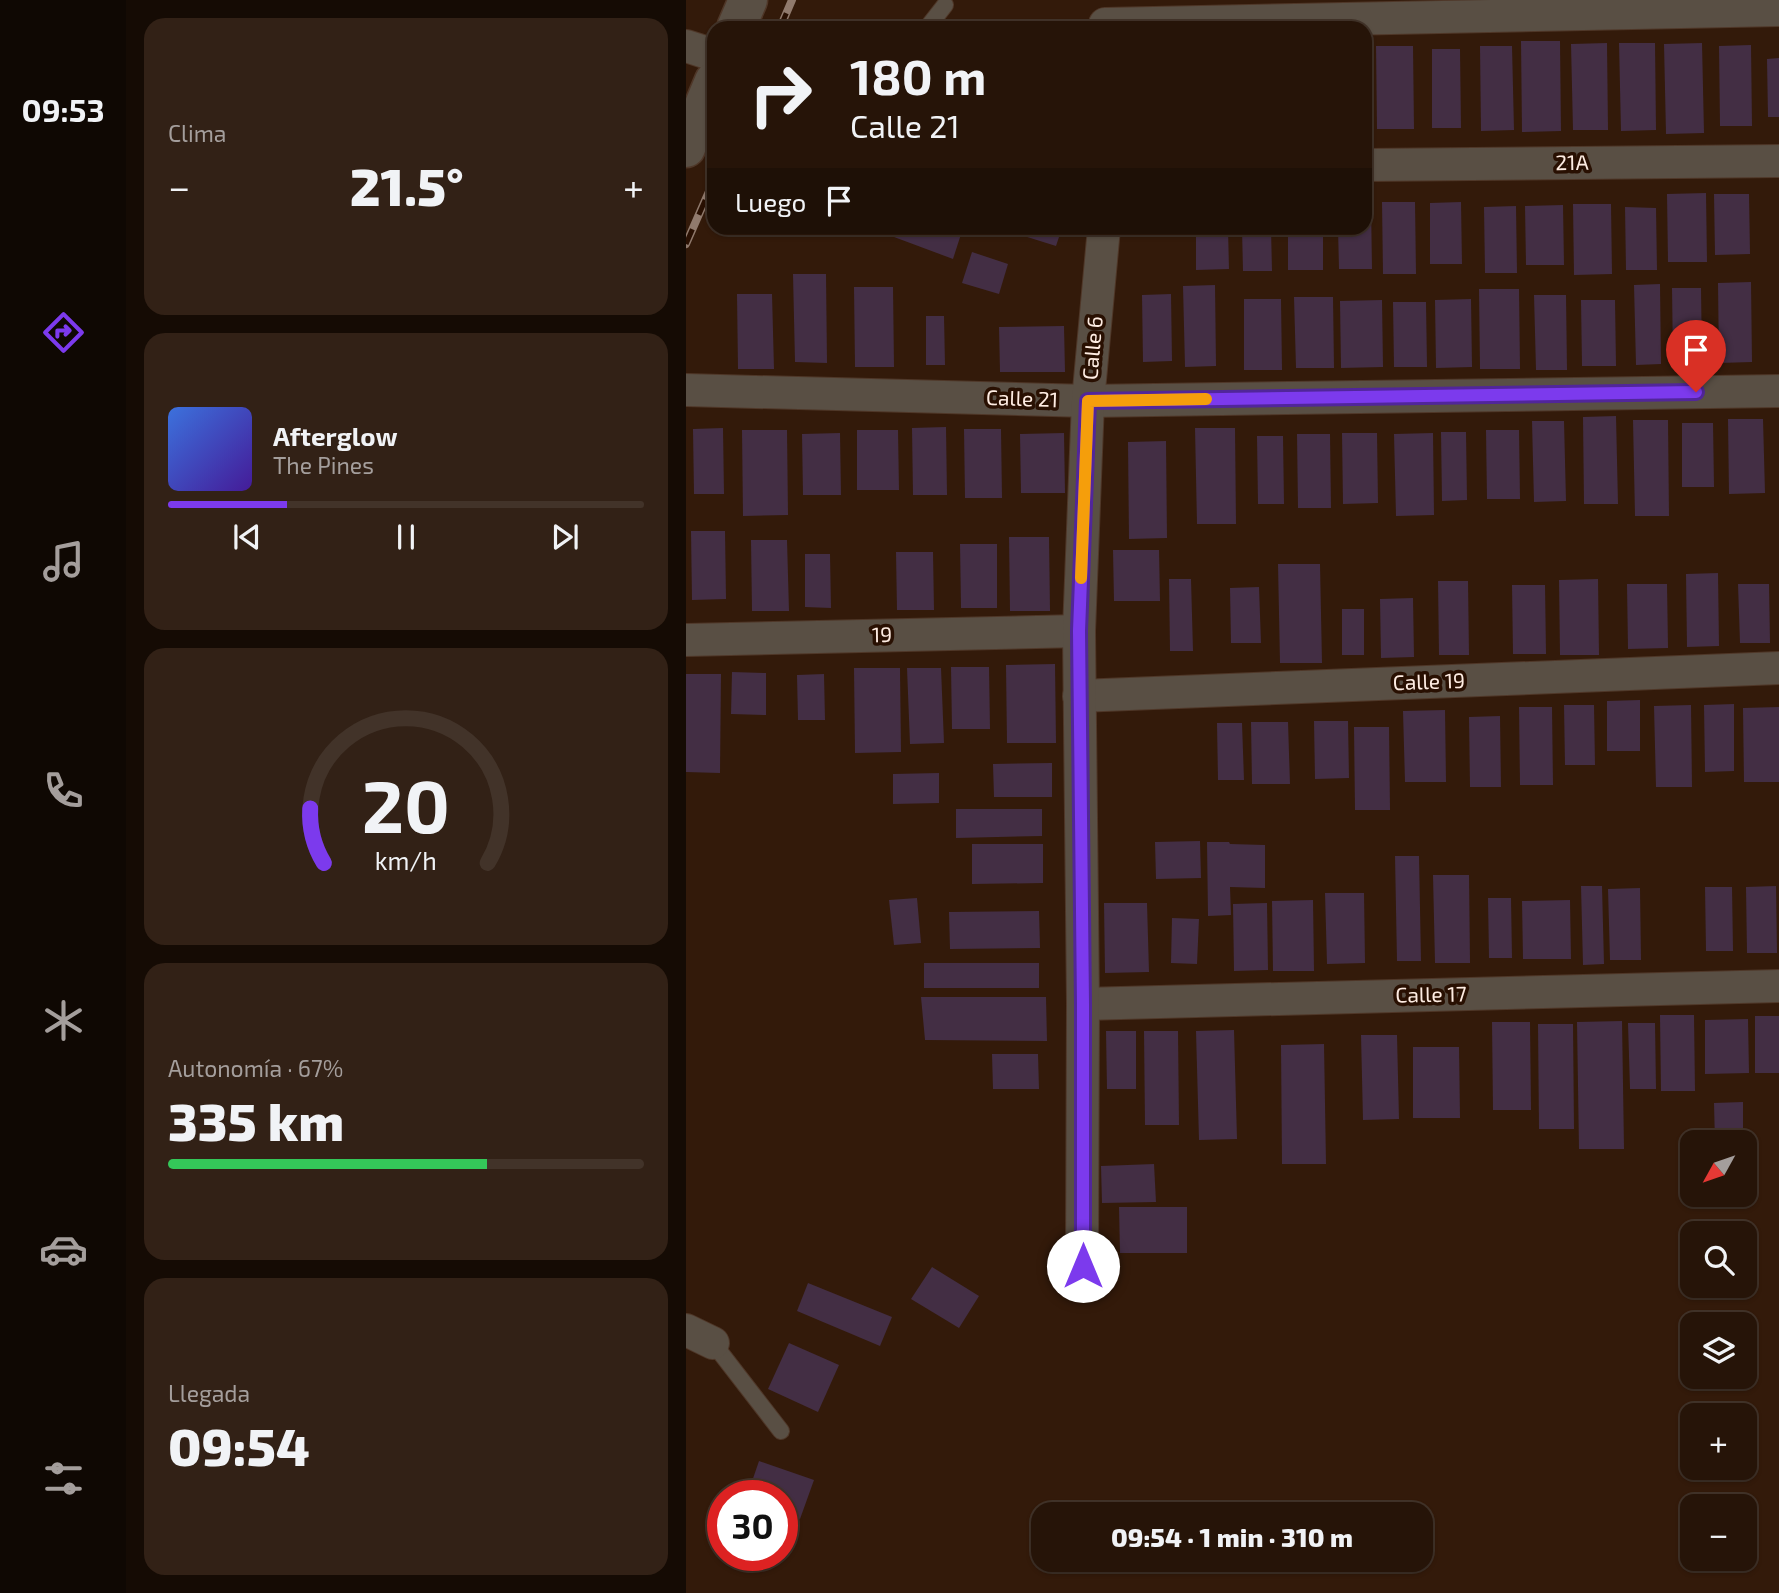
<!DOCTYPE html>
<html lang="es">
<head>
<meta charset="utf-8">
<style>
  body { margin:0; font-family:"Exo 2",sans-serif; background:#322116; color:#f1f3f6; height:100vh; display:flex; flex-direction:column; font-size:26px; white-space:nowrap }
  * { box-sizing:border-box; margin:0 }
  p { font-size:23px; color:#a49e9c }
  .icon { flex:none; width:38px; height:38px; fill:none; stroke:currentColor; stroke-width:2; stroke-linecap:round; stroke-linejoin:round }
  .map { position:relative; flex:1; overflow:hidden }
  .details { display:flex; flex-direction:column; gap:18px; padding:18px; background:#150b04; width:560px }
  .details>* { flex:none }
  .top-card { position:absolute; left:21px; top:21px; width:665px; height:214px; border-radius:21px; box-shadow:0 2px 5px #0004,0 0 0 2px #423329; background:#261408; color:#f1f3f6; overflow:hidden }
  .needle { width:46px; rotate:230deg }
  .buttons { position:absolute; left:994px; top:1130px; display:grid; gap:14px }
  .buttons a { display:grid; place-items:center; width:77px; height:77px; border-radius:14px; background:#261408; box-shadow:0 2px 5px #0004,0 0 0 2px #423329; font-size:35px }
  .speed { position:absolute; left:21px; top:1480px; display:flex; gap:14px; font-size:35px; font-weight:700; text-align:center }
  .speed>* { display:grid; place-content:center; width:91px; height:91px; border-radius:50%; background:#261408; box-shadow:0 2px 5px #0004,0 0 0 2px #423329; line-height:1 }
  .speed .limit { border:10px solid #d22; background:#fff; color:#111 }
  .pin { position:absolute; display:grid; place-items:center; width:60px; height:60px; color:#fff; margin:-72px -30px; border-radius:50% 50% 50% 0; rotate:-45deg; box-shadow:0 0 7px #0007 }
  .pin .icon { rotate:45deg }
  .me { position:absolute; width:77px; margin:-38px; rotate:0deg; stroke-linejoin:round; filter:drop-shadow(0 0 5px #0008) }
  .turn { display:flex; align-items:center; gap:24px; height:147px; padding:0 28px; font-size:32px }
  .turn .icon { width:91px; height:91px; stroke-width:2.5 }
  .turn b { display:block; font-size:49px; line-height:60px }
  .then { display:flex; align-items:center; height:66px; padding:0 28px; background:#0003; gap:14px; font-size:26px }
  .big { font-size:52px; font-weight:800; line-height:1.1 }
  .details .widget { flex:1; display:flex; flex-direction:column; justify-content:center; gap:10px; min-width:0; padding:0 24px; border-radius:21px; background:#322116 }
  .details .dial { align-items:center; gap:0 }
  .dial svg { height:182px; overflow:visible; fill:none; stroke:#423329; stroke-width:7; stroke-linecap:round; text-anchor:middle }
  .dial text { fill:#f1f3f6; stroke:none }
  .song { display:flex; align-items:center; gap:21px }
  .cover { width:84px; height:84px; border-radius:10px; background:linear-gradient(135deg,hsl(220 70% 55%),hsl(260 70% 35%)) }
  .played { height:7px; border-radius:4px; background:linear-gradient(90deg,#7c3aed 25%,#423329 25%) }
  .keys { display:flex; justify-content:space-around; direction:ltr }
  .heat { display:flex; justify-content:space-between; align-items:center; font-size:38px; direction:ltr }
  .charge { height:10px; border-radius:5px; background:linear-gradient(90deg,#34c759 67%,#423329 0) }
  .trip { position:absolute; left:345px; top:1502px; width:402px; height:70px; border-radius:21px; background:#261408; box-shadow:0 2px 5px #0004,0 0 0 2px #423329; font-weight:800; line-height:70px; text-align:center }
  main { display:flex; flex:1; min-height:0 }
  .tab-bar { display:flex; flex-direction:column; width:126px; justify-content:space-around; align-items:center; background:#0f0803; color:#a49e9c }
  .tab-bar .icon { width:49px; height:49px }
  .tab-bar .current { color:#7c3aed }
  .tab-bar b { font-size:32px; color:#f1f3f6 }
  .map>svg:first-child { display:block }
  .building { fill:#432e44 }
  .lines { fill:none; stroke-linecap:round; stroke-linejoin:round }
  .service-casing { stroke:#4f3728; stroke-width:18 }
  .minor-casing { stroke:#4f3728; stroke-width:34 }
  .tertiary-casing { stroke:#4f3728; stroke-width:41 }
  .service { stroke:#594f44; stroke-width:16 }
  .minor { stroke:#594f44; stroke-width:32 }
  .tertiary { stroke:#594f44; stroke-width:38 }
  .rail-casing { stroke:#907a6d; stroke-width:8 }
  .rail { stroke:#291002; stroke-width:5; stroke-dasharray:16; stroke-linecap:butt }
  .route-casing { stroke:#51269a; stroke-width:18 }
  .route { stroke:#7c3aed; stroke-width:12 }
  .slow { stroke:#f59e0b; stroke-width:12 }
  .labels { text-anchor:middle; stroke-width:7; stroke-linejoin:round; paint-order:stroke }
  .street-label { font-size:21px; fill:#feece2; stroke:#291002 }
</style>
</head>
<body>
<main>
<nav class="tab-bar">
<b>09:53</b>
<svg class="icon current" aria-label="directions" viewBox="0 0 24 24"><path d="M12 3l9 9-9 9-9-9zM9 14v-3h6M13 9l2 2-2 2"/></svg>
<svg class="icon" aria-label="music" viewBox="0 0 24 24"><path d="M9 18V5l10-2v13"/><circle cx="6" cy="18" r="3"/><circle cx="16" cy="16" r="3"/></svg>
<svg class="icon" aria-label="phone" viewBox="0 0 24 24"><path d="M5 4h4l2 5-3 2q2 4 5 5l2-3 5 2v4C11 20 4 13 5 4z"/></svg>
<svg class="icon" aria-label="climate" viewBox="0 0 24 24"><path d="M12 3v18M4 7l16 10M4 17L20 7"/></svg>
<svg class="icon" aria-label="car" viewBox="0 0 24 24"><path d="M5 17H2v-5l4-1 3-4h7l3 4 3 1v5h-3M9 17h6M6 11h13"/><circle cx="7" cy="17" r="2"/><circle cx="17" cy="17" r="2"/></svg>
<svg class="icon" aria-label="filters" viewBox="0 0 24 24"><path d="M4 7h16M4 17h16"/><circle cx="9" cy="7" r="2"/><circle cx="15" cy="17" r="2"/></svg>
</nav>
<section class="details">
<div class="widget"><p>Clima</p>
<div class="heat"><a>−</a><b class="big">21.5°</b><a>+</a></div>
</div>
<div class="widget">
<div class="song"><i class="cover"></i><div><b>Afterglow</b><p>The Pines</p></div></div>
<div class="played"></div>
<div class="keys"><svg class="icon" aria-label="previous" viewBox="0 0 24 24"><path d="M18 5L8 12l10 7zM5 5v14"/></svg><svg class="icon" aria-label="pause" viewBox="0 0 24 24"><path d="M8 5v14M16 5v14"/></svg><svg class="icon" aria-label="next" viewBox="0 0 24 24"><path d="M6 5l10 7-10 7zM19 5v14"/></svg></div>
</div>
<div class="widget dial"><svg viewBox="0 0 100 80">
<path d="M14 69A42 42 0 1 1 86 69"/>
<path d="M14 69A42 42 0 0 1 8 45" stroke="#7c3aed"/>
<text x="50" y="56" font-size="32" font-weight="700">20</text>
<text x="50" y="72" font-size="11">km/h</text>
</svg></div>
<div class="widget"><p>Autonomía · 67%</p><b class="big">335 km</b><div class="charge"></div></div>
<div class="widget"><p>Llegada</p><b class="big">09:54</b></div>
</section>
<div class="map">
<svg width="1093" height="1593" viewBox="0 0 1093 1593">
  <rect width="100%" height="100%" fill="#331a0a"/>
  <g class="building">
    <path d="M835 41H874L875 131 836 132Z"/>
    <path d="M921 43 922 130H887L885 44Z"/>
    <path d="M933 43H969L970 130 935 131Z"/>
    <path d="M1016 43 1018 133 980 134 978 44Z"/>
    <path d="M1065 45 1066 126H1034L1033 46Z"/>
    <path d="M690 46H727L728 129H691Z"/>
    <path d="M794 46H826L828 130 795 131Z"/>
    <path d="M679 48H683L684 141 679 140Z"/>
    <path d="M746 49H774L775 128H746Z"/>
    <path d="M1093 58V117H1082L1081 59Z"/>
    <path d="M1020 193 1021 262H982L981 194Z"/>
    <path d="M1028 194H1063L1064 254 1029 255Z"/>
    <path d="M679 202H685L686 269H653L652 228H679Z"/>
    <path d="M696 202H729L730 274H697Z"/>
    <path d="M775 202 776 264H744V203Z"/>
    <path d="M887 204H925L926 274 888 275Z"/>
    <path d="M877 205 878 265H840L839 206Z"/>
    <path d="M830 206 831 273H799L798 207Z"/>
    <path d="M939 207 970 208 971 270H940Z"/>
    <path d="M202 228H277L267 259 200 234Z"/>
    <path d="M312 228H376L370 246Z"/>
    <path d="M510 228H542L543 269 510 270Z"/>
    <path d="M556 228H585L586 271H557Z"/>
    <rect x="602" y="228" width="35" height="42"/>
    <path d="M286 252 322 264 313 294 276 283Z"/>
    <path d="M107 274H140L141 363 109 362Z"/>
    <path d="M1065 282 1066 362 1033 363 1032 283Z"/>
    <path d="M974 284 975 364 950 365 948 285Z"/>
    <path d="M529 285 530 366 499 367 497 286Z"/>
    <path d="M168 287H207L208 367H169Z"/>
    <path d="M986 288H1015L1016 360H987Z"/>
    <path d="M793 289H833L834 369H794Z"/>
    <path d="M51 294H86L88 369H52Z"/>
    <path d="M485 294 486 361 457 362 456 295Z"/>
    <path d="M848 295H880L881 370H850Z"/>
    <path d="M608 297H647L648 368H610Z"/>
    <path d="M558 299H595L596 370H558Z"/>
    <path d="M785 299 786 367 750 368 749 300Z"/>
    <path d="M696 300 697 367 655 368 654 301Z"/>
    <path d="M895 300H929L930 366H896Z"/>
    <path d="M707 302H740L741 367H708Z"/>
    <path d="M240 316H258L259 365H240Z"/>
    <path d="M378 326 379 372H314L313 327Z"/>
    <path d="M930 416 932 504H898L897 417Z"/>
    <path d="M1042 419H1077L1079 493 1043 494Z"/>
    <path d="M947 420H982L983 516H949Z"/>
    <path d="M846 421H878L880 501 848 502Z"/>
    <path d="M996 423H1027L1028 487H996Z"/>
    <path d="M260 427 261 495H227L226 428Z"/>
    <path d="M37 428 38 494H8L7 429Z"/>
    <path d="M509 428H549L550 524H511Z"/>
    <path d="M278 429H315L316 498H279Z"/>
    <path d="M56 430H101L102 515 57 516Z"/>
    <path d="M171 430H212L213 490H171Z"/>
    <path d="M800 430H833L834 499H801Z"/>
    <path d="M755 432H780L781 500 756 501Z"/>
    <path d="M154 433 155 495H117L116 434Z"/>
    <path d="M378 433 379 493H335L334 434Z"/>
    <path d="M656 433H691L692 503 657 504Z"/>
    <path d="M747 433 748 515 710 516 708 434Z"/>
    <path d="M611 434H644L645 508H612Z"/>
    <path d="M571 436H597L598 504H572Z"/>
    <path d="M480 441 481 538 443 539 442 442Z"/>
    <path d="M5 531H39L40 599 6 600Z"/>
    <path d="M323 537H363L364 611H324Z"/>
    <path d="M65 540H101L103 611H66Z"/>
    <path d="M274 544H311V608H275Z"/>
    <path d="M427 550H473L474 601H428Z"/>
    <path d="M210 552H247L248 610H211Z"/>
    <path d="M119 554H144L145 608 119 607Z"/>
    <path d="M592 564H634L636 663H594Z"/>
    <path d="M1032 573 1033 646 1001 647 1000 574Z"/>
    <path d="M483 579H505L507 651H484Z"/>
    <path d="M912 579 913 655H874L873 580Z"/>
    <path d="M752 581H782L783 655H753Z"/>
    <path d="M941 584H981L982 648 942 649Z"/>
    <path d="M1052 584H1083L1084 643H1054Z"/>
    <path d="M826 585H859L860 654H827Z"/>
    <path d="M573 587 575 643H545L544 588Z"/>
    <path d="M727 598 728 657 695 658 694 599Z"/>
    <rect x="656" y="609" width="22" height="46"/>
    <path d="M369 664 370 743H321L320 665Z"/>
    <path d="M265 667H303L304 729H266Z"/>
    <path d="M168 668H214L215 752 169 753Z"/>
    <path d="M221 668H255L258 743 224 744Z"/>
    <path d="M46 672 80 673V715L45 714Z"/>
    <path d="M0 674H35L34 773 0 772Z"/>
    <path d="M138 674 139 720H112L111 675Z"/>
    <path d="M954 700V751H921V701Z"/>
    <path d="M1048 704V771L1019 772 1018 705Z"/>
    <path d="M878 705H908L909 765H879Z"/>
    <path d="M1005 705 1006 787H970L968 706Z"/>
    <path d="M833 707H866L867 785H834Z"/>
    <path d="M1093 707V782H1058L1057 708Z"/>
    <path d="M759 710 760 782H719L717 711Z"/>
    <path d="M814 716 815 787H784L783 717Z"/>
    <path d="M628 721H662L663 778 629 779Z"/>
    <path d="M565 722H602L604 784H566Z"/>
    <path d="M531 723H556L558 780H532Z"/>
    <path d="M668 727H703L704 810H669Z"/>
    <path d="M366 763V797H308L307 764Z"/>
    <path d="M253 773V803L207 804V774Z"/>
    <path d="M270 809H356V836L270 838Z"/>
    <path d="M514 841 515 878 470 879 469 842Z"/>
    <path d="M521 842H543L544 844 579 845V888L544 887 545 915 522 916Z"/>
    <path d="M286 844H357V883L286 884Z"/>
    <path d="M709 856H733L735 961H711Z"/>
    <path d="M747 875H783L784 963H749Z"/>
    <path d="M895 886H916L918 964 897 965Z"/>
    <path d="M1090 886 1091 953H1061L1060 887Z"/>
    <path d="M1019 887H1046L1047 951H1020Z"/>
    <path d="M954 888 955 960H924L922 889Z"/>
    <path d="M639 893H678L679 963 641 964Z"/>
    <path d="M231 898 235 943 208 945 203 900Z"/>
    <path d="M802 898H825L826 958H803Z"/>
    <path d="M627 900 628 971H587L586 901Z"/>
    <path d="M884 900 885 959H837L836 901Z"/>
    <path d="M418 903H461L463 972 419 973Z"/>
    <path d="M581 903 582 970 548 971 547 904Z"/>
    <path d="M353 911 354 948 264 949 263 912Z"/>
    <path d="M486 918 513 919 511 964 485 963Z"/>
    <rect x="238" y="963" width="115" height="25"/>
    <path d="M235 997H360L361 1041 239 1040Z"/>
    <path d="M974 1015H1008L1009 1091H975Z"/>
    <rect x="1069" y="1016" width="24" height="57"/>
    <path d="M1062 1019 1063 1073 1019 1074V1020Z"/>
    <path d="M936 1021 938 1149H893L891 1022Z"/>
    <path d="M806 1022H844L845 1110H807Z"/>
    <path d="M942 1023H969L970 1089H944Z"/>
    <path d="M852 1024H887L888 1129H853Z"/>
    <path d="M548 1030 551 1139 513 1140 510 1031Z"/>
    <path d="M420 1031H450V1089H421Z"/>
    <path d="M458 1031H492L493 1125H459Z"/>
    <path d="M675 1035H711L713 1119 677 1120Z"/>
    <path d="M638 1044 640 1164H596L595 1045Z"/>
    <path d="M727 1047H773L774 1118H727Z"/>
    <path d="M306 1054H352L353 1089H307Z"/>
    <path d="M1057 1102V1143H1029L1028 1103Z"/>
    <path d="M468 1164 470 1202 416 1203 415 1166Z"/>
    <path d="M433 1207H501V1253H434Z"/>
    <path d="M246 1267 293 1296 273 1328 225 1299Z"/>
    <path d="M122 1283 206 1317 194 1346 111 1311Z"/>
    <path d="M103 1343 153 1365 132 1412 82 1389Z"/>
    <path d="M73 1461 128 1480 114 1519 96 1512V1496H61Z"/>
  </g>
  <g class="lines">
    <defs>
      <g id="service">
        <path d="M241 28 259 5"/>
        <path d="M27 1343 95 1431"/>
      </g>
      <g id="minor">
        <path d="M419 24 1093 10"/>
        <path d="M0 46 28 55"/>
        <path d="M679 165 1093 161"/>
        <path d="M0 390 402 401 1093 391"/>
        <path d="M0 640 393 631"/>
        <path d="M393 696 1093 668"/>
        <path d="M397 1004 1093 986"/>
        <path d="M396 1266 397 1004 393 631 402 401 418 228"/>
        <path d="M0 1330 27 1343"/>
      </g>
      <g id="tertiary">
        <path d="M50 28 62 0"/>
        <path d="M0 148 28 81"/>
      </g>
    </defs>
    <use href="#service" class="service-casing"/>
    <use href="#minor" class="minor-casing"/>
    <use href="#tertiary" class="tertiary-casing"/>
    <use href="#service" class="service"/>
    <use href="#minor" class="minor"/>
    <use href="#tertiary" class="tertiary"/>
    <defs>
      <g id="rail">
        <path d="M94 28 106 0"/>
        <path d="M0 244 28 180"/>
      </g>
    </defs>
    <use href="#rail" class="rail-casing"/>
    <use href="#rail" class="rail"/>
  </g>
  <g class="lines">
    <defs>
      <path id="route" d="M397 1266V1004L393 631 402 401 1010 392"/>
    </defs>
    <use href="#route" class="route-casing"/>
    <use href="#route" class="route"/>
    <path class="slow" d="M395 578 402 401 520 399"/>
  </g>
  <g class="labels">
    <g class="street-label">
      <text transform="translate(886 163) rotate(-1)" y="7">21A</text>
      <text transform="translate(407 348) rotate(-85)" y="7">Calle 6</text>
      <text transform="translate(336 399) rotate(2)" y="7">Calle 21</text>
      <text transform="translate(196 635) rotate(-1)" y="7">19</text>
      <text transform="translate(743 682) rotate(-2)" y="7">Calle 19</text>
      <text transform="translate(745 995) rotate(-1)" y="7">Calle 17</text>
    </g>
  </g>
</svg>
<div class="buttons">
<a><svg class="needle" viewBox="-14 -14 28 28"><path d="M0-13l5 13h-10z" fill="#e53935"/><path d="M0 13l5-13h-10z" fill="#a49e9c"/></svg></a>
<a><svg class="icon" aria-label="search" viewBox="0 0 24 24"><circle cx="10" cy="10" r="6"/><path d="M15 15l6 6"/></svg></a>
<a><svg class="icon" aria-label="layers" viewBox="0 0 24 24"><path d="M12 4l9 5-9 5-9-5zM3 14l9 5 9-5"/></svg></a>
<a>+</a>
<a>−</a>
</div>
<div class="speed"><div class="limit">30</div></div>
<div class="pin" style="left:1010px;top:392px;background:#d93025"><svg class="icon" aria-label="arrive" viewBox="0 0 24 24"><path d="M6 21V4h12l-3 4 3 4H6"/></svg></div>
<svg class="me" style="left:397px;top:1266px" viewBox="-20 -20 40 40"><circle r="19" fill="#fff"/><path d="M0-13L10 11 0 6-10 11z" fill="#7c3aed"/></svg>
<div class="trip">09:54 · 1 min · 310 m</div>
<div class="top-card">
<div class="turn"><svg class="icon" aria-label="right" viewBox="0 0 24 24"><path d="M7 20v-9h11M14 6l5 5-5 5"/></svg><div><b>180 m</b>Calle 21</div></div>
<div class="then">Luego<svg class="icon" aria-label="arrive" viewBox="0 0 24 24"><path d="M6 21V4h12l-3 4 3 4H6"/></svg></div>
</div>
</div>
</main>
</body>
</html>
